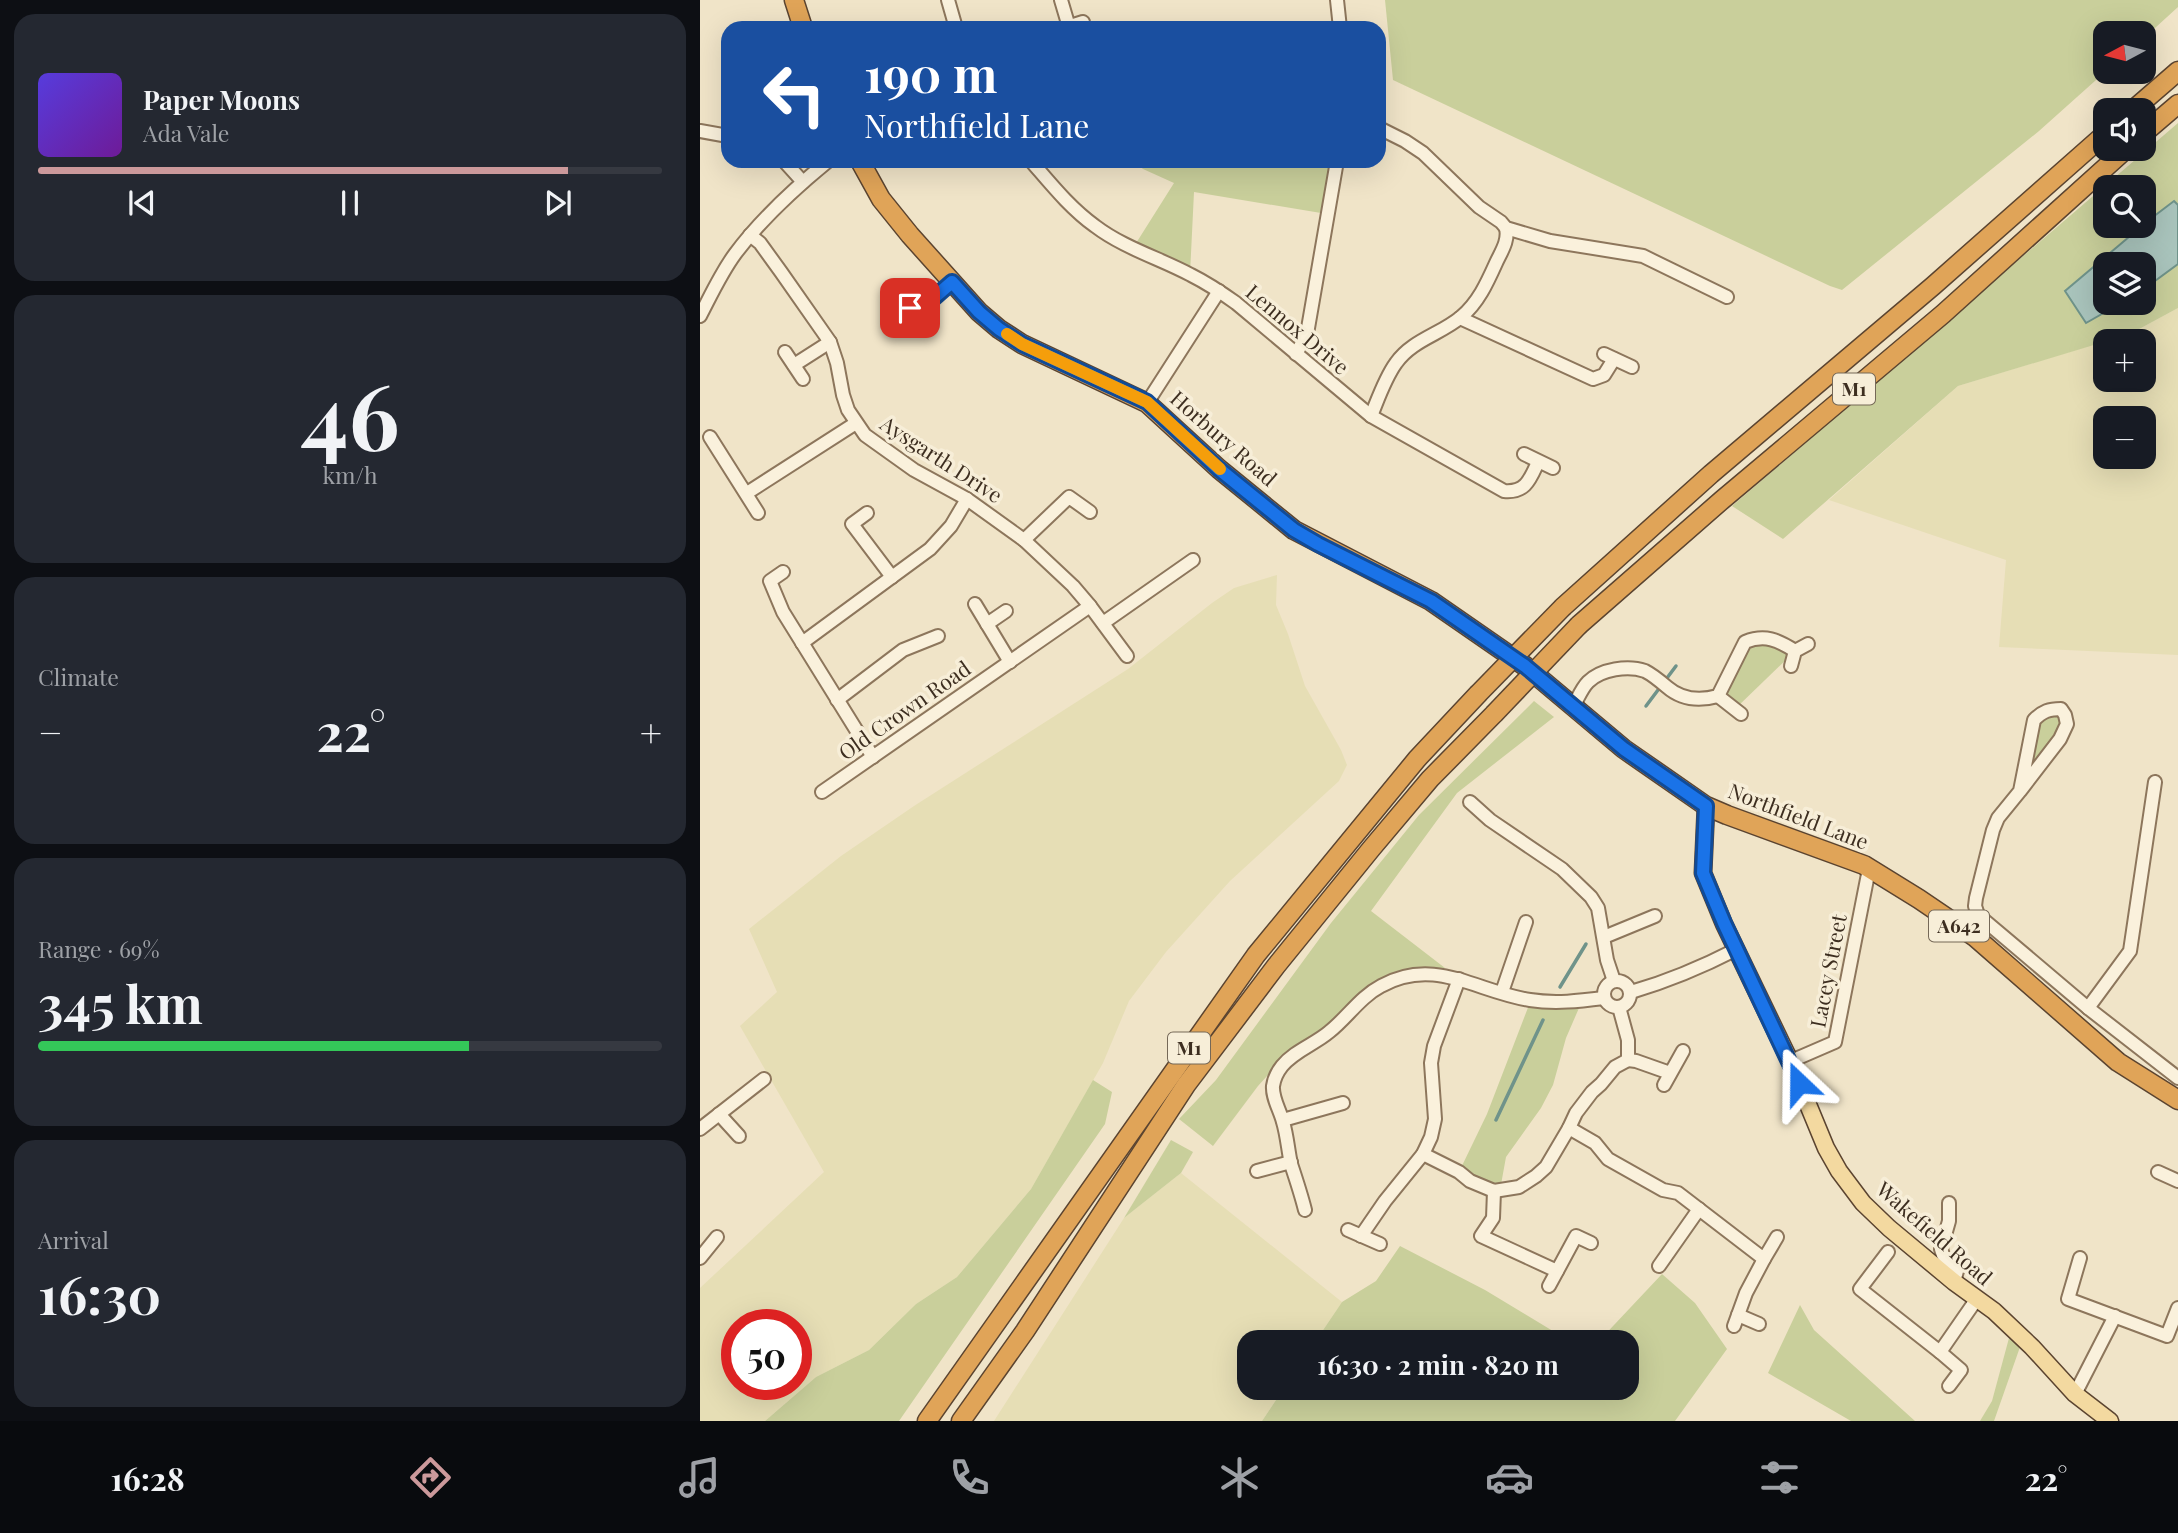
<!DOCTYPE html>
<html lang="en">
<head>
<meta charset="utf-8">
<style>
  body { margin:0; font-family:"Playfair Display",serif; background:#242831; color:#f1f3f6; height:100vh; display:flex; flex-direction:column; font-size:26px; white-space:nowrap }
  * { box-sizing:border-box; margin:0 }
  p { font-size:23px; color:#9ea1a6 }
  .icon { flex:none; width:38px; height:38px; fill:none; stroke:currentColor; stroke-width:2; stroke-linecap:round; stroke-linejoin:round }
  .map { position:relative; flex:1; overflow:hidden }
  .side { display:flex; flex-direction:column; gap:14px; padding:14px; background:#0d0f14; width:700px }
  .side>* { flex:none }
  .hud { position:absolute; left:21px; top:21px; width:665px; height:147px; border-radius:21px; box-shadow:0 7px 28px #0002; background:#1a4fa0; color:#fff; overflow:hidden }
  .needle { width:46px; rotate:263deg }
  .tools { position:absolute; left:1393px; top:21px; display:grid; gap:14px }
  .tools a { display:grid; place-items:center; width:63px; height:63px; border-radius:14px; background:#171b24; box-shadow:0 7px 28px #0002; font-size:35px }
  .speed { position:absolute; left:21px; top:1309px; display:flex; gap:14px; font-size:35px; font-weight:700; text-align:center }
  .speed>* { display:grid; place-content:center; width:91px; height:91px; border-radius:50%; background:#171b24; box-shadow:0 7px 28px #0002; line-height:1 }
  .speed .limit { border:10px solid #d22; background:#fff; color:#111 }
  .pin { position:absolute; display:grid; place-items:center; width:60px; height:60px; color:#fff; margin:-30px; border-radius:14px; box-shadow:0 4px 10px #0006 }
  .me { position:absolute; width:77px; margin:-38px; rotate:337deg; stroke-linejoin:round; filter:drop-shadow(0 0 5px #0008) }
  .turn { display:flex; align-items:center; gap:24px; height:147px; padding:0 28px; font-size:32px }
  .turn .icon { width:91px; height:91px; stroke-width:2.5 }
  .turn b { display:block; font-size:49px; line-height:60px }
  .big { font-size:52px; font-weight:700; line-height:1.1 }
  .side .tile { flex:1; display:flex; flex-direction:column; justify-content:center; gap:10px; min-width:0; padding:0 24px; border-radius:21px; background:#242831 }
  .side .dial { align-items:center; gap:0 }
  .dial b { font-size:91px; line-height:1 }
  .song { display:flex; align-items:center; gap:21px }
  .cover { width:84px; height:84px; border-radius:10px; background:linear-gradient(135deg,hsl(250 70% 55%),hsl(280 70% 35%)) }
  .played { height:7px; border-radius:4px; background:linear-gradient(90deg,#cc999b 85%,#363941 85%) }
  .keys { display:flex; justify-content:space-around; direction:ltr }
  .heat { display:flex; justify-content:space-between; align-items:center; font-size:38px; direction:ltr }
  .charge { height:10px; border-radius:5px; background:linear-gradient(90deg,#34c759 69%,#363941 0) }
  .trip { position:absolute; left:537px; top:1330px; width:402px; height:70px; border-radius:21px; background:#171b24; box-shadow:0 7px 28px #0002; font-weight:700; line-height:70px; text-align:center }
  .menu { display:flex; height:112px; justify-content:space-around; align-items:center; background:#090b0e; color:#9ea1a6 }
  .menu .icon { width:49px; height:49px }
  .menu .selected { color:#cc999b }
  .menu b { font-size:32px; color:#f1f3f6 }
  main { display:flex; flex:1; min-height:0 }
  .map>svg:first-child { display:block }
  .farmland { fill:#e6deb5; fill-rule:evenodd }
  .green { fill:#c9cf9b; fill-rule:evenodd }
  .water { fill:#a9c4bc; stroke:#6f938a; stroke-width:2 }
  .lines { fill:none; stroke-linecap:round; stroke-linejoin:round }
  .stream { stroke:#6f938a; stroke-width:3.5 }
  .minor-casing { stroke:#8d765c; stroke-width:16 }
  .major-casing { stroke:#5b4430; stroke-width:19 }
  .highway-casing { stroke:#5b4430; stroke-width:21 }
  .minor { stroke:#faf1dc; stroke-width:12 }
  .major { stroke:#f3d9a0; stroke-width:16 }
  .highway { stroke:#e0a458; stroke-width:18 }
  .highway-bridge-casing { stroke:#5b4430; stroke-width:21; stroke-linecap:butt }
  .highway-bridge { stroke:#e0a458; stroke-width:18 }
  .route-casing { stroke:#114b97; stroke-width:18 }
  .route { stroke:#1a73e8; stroke-width:12 }
  .slow { stroke:#f59e0b; stroke-width:12 }
  .labels { text-anchor:middle; stroke-width:7; stroke-linejoin:round; paint-order:stroke }
  .shield { fill:#f7eed8; stroke:#756857; stroke-width:2 }
  .shield-label { font-size:19px; font-weight:bold; fill:#3d2e20 }
  .street-label { font-size:21px; fill:#3d2e20; stroke:#f7eed8 }
</style>
</head>
<body>
<main>
<section class="side">
<div class="tile">
<div class="song"><i class="cover"></i><div><b>Paper Moons</b><p>Ada Vale</p></div></div>
<div class="played"></div>
<div class="keys"><svg class="icon" aria-label="previous" viewBox="0 0 24 24"><path d="M18 5L8 12l10 7zM5 5v14"/></svg><svg class="icon" aria-label="pause" viewBox="0 0 24 24"><path d="M8 5v14M16 5v14"/></svg><svg class="icon" aria-label="next" viewBox="0 0 24 24"><path d="M6 5l10 7-10 7zM19 5v14"/></svg></div>
</div>
<div class="tile dial"><b>46</b><p>km/h</p></div>
<div class="tile"><p>Climate</p>
<div class="heat"><a>−</a><b class="big">22°</b><a>+</a></div>
</div>
<div class="tile"><p>Range · 69%</p><b class="big">345 km</b><div class="charge"></div></div>
<div class="tile"><p>Arrival</p><b class="big">16:30</b></div>
</section>
<div class="map">
<svg width="1478" height="1421" viewBox="0 0 1478 1421">
  <rect width="100%" height="100%" fill="#f0e4c8"/>
  <g class="farmland">
    <path d="M1478 308V655L1299 647 1306 560 1129 500 1258 386 1405 341V380H1444V341H1406L1430 334ZM1405 418H1444V457H1405Z"/>
    <path d="M577 575 576 605 588 634 605 686 641 750 647 765 639 781 530 881 466 952 429 1001 403 1063 331 1189 257 1277 216 1304 169 1350 116 1377 65 1421H0V1288L124 1172 40 1026 77 992 49 929 141 856 214 806 428 669 512 603 534 588ZM37 1325H96V1384H37Z"/>
    <path d="M481 1173 642 1302 615 1342H550V1388H584L562 1421H294L424 1218Z"/>
  </g>
  <g class="green">
    <path d="M685 0H1478V7L1444 38V33H1405V72L1339 131 1142 290 1130 286 693 80Z"/>
    <path d="M1478 123V308L1430 334 1258 386 1083 539 1032 506ZM1405 187H1444V226H1405ZM1405 264H1444V303H1405Z"/>
    <path d="M433 161H637L627 214 494 192 490 274 433 248 474 183 443 169Z"/>
    <path d="M1054 638 1095 651 1035 709 1018 696Z"/>
    <path d="M834 701 854 717 757 793 671 911 745 968 710 972 680 982 663 991 625 1029 586 1055 558 1086 513 1146 479 1119 516 1080 631 923 719 815Z"/>
    <path d="M1351 709 1367 724 1320 791 1334 720Z"/>
    <path d="M829 1005 879 1008 866 1038 853 1085 841 1108 806 1157 800 1190 759 1172 787 1114Z"/>
    <path d="M393 1080 412 1092 405 1124 199 1421H65L116 1377 169 1350 216 1304 257 1277 331 1189Z"/>
    <path d="M471 1140 493 1152 481 1173 424 1218Z"/>
    <path d="M700 1246 785 1290 871 1342H615L642 1302 676 1281Z"/>
    <path d="M962 1274 995 1303 1027 1349 975 1421H562L584 1388H928V1342H898Z"/>
    <path d="M1100 1305 1114 1330 1215 1421H1151L1068 1373Z"/>
    <path d="M1309 1338 1320 1347 1294 1421H1280L1292 1401Z"/>
  </g>
  <path class="water" d="M1474 201 1478 205V264L1444 289V264H1405V303H1421L1386 323 1365 291 1449 220Z"/>
  <g class="lines">
    <g class="stream">
      <path d="M946 706 976 666"/>
      <path d="M860 987 886 944"/>
      <path d="M796 1120 843 1020"/>
    </g>
    <defs>
      <g id="minor">
        <path d="M248 0 256 28"/>
        <path d="M361 0 369 27"/>
        <path d="M637 0 640 28"/>
        <path d="M364 28 383 22"/>
        <path d="M679 128 705 141 723 153 779 207 801 222 806 228 850 241 943 256 1027 297"/>
        <path d="M0 131 28 136"/>
        <path d="M84 161 103 182"/>
        <path d="M331 161C351 184 370 208 395 226 424 248 459 258 491 275 507 283 522 293 536 303L671 416 804 491C826 493 830 479 838 462"/>
        <path d="M50 235 60 243 81 272 130 342 137 363 143 395 148 410 165 435 214 470 267 499 324 540 373 586 390 606 427 656"/>
        <circle cx="214" cy="317" r="9"/>
        <path d="M220 310 252 282"/>
        <path d="M0 316C11 295 21 273 35 254 61 219 95 188 128 161"/>
        <path d="M760 318 893 379 904 375 914 359"/>
        <path d="M85 352 103 379"/>
        <path d="M596 354 607 334 637 161"/>
        <path d="M904 354 932 367"/>
        <path d="M94 365 130 342"/>
        <path d="M447 403 519 291"/>
        <path d="M671 416C678 399 685 378 696 363 712 340 741 334 761 317 778 303 787 283 796 263 801 252 809 241 806 228"/>
        <path d="M10 437 58 513"/>
        <path d="M824 454 853 468"/>
        <path d="M47 493 156 423"/>
        <path d="M167 513 152 524 192 577"/>
        <path d="M324 540 369 497 390 512"/>
        <path d="M83 572 70 581 83 612 173 757"/>
        <path d="M275 604 310 662"/>
        <path d="M403 623 493 560"/>
        <path d="M287 624 306 611"/>
        <path d="M102 643 230 549 251 526 267 499"/>
        <path d="M1091 666 1095 651 1108 644"/>
        <path d="M1018 696 1041 714"/>
        <path d="M137 700 203 650 238 636"/>
        <path d="M874 705C878 698 882 688 888 682 901 669 928 665 945 671 953 675 960 681 967 687 982 700 1000 701 1018 696L1045 642C1065 634 1078 640 1095 651"/>
        <path d="M1320 791 1360 739 1367 724 1365 715 1361 709C1349 709 1343 711 1334 720L1320 791 1298 818 1293 830 1276 898 1275 906 1278 915 1388 1008 1478 1078"/>
        <path d="M122 792 390 606"/>
        <path d="M770 802 790 820 862 869 891 897 898 908 907 960 914 981"/>
        <path d="M904 937 955 916"/>
        <circle cx="917" cy="994" r="13"/>
        <path d="M802 992 826 922"/>
        <path d="M931 992C969 981 1002 967 1037 949"/>
        <path d="M1388 1008 1430 951 1455 782"/>
        <path d="M1098 1058 1135 1042 1169 869"/>
        <path d="M928 1060 936 1061 970 1073"/>
        <path d="M964 1085 983 1051"/>
        <path d="M19 1114 39 1136"/>
        <path d="M583 1120 643 1103"/>
        <path d="M869 1128 895 1143 908 1159 963 1190 978 1193 1064 1259 1077 1237"/>
        <path d="M0 1129 64 1079"/>
        <path d="M723 1154 759 1172 770 1181 794 1191 819 1187 836 1176 846 1167 869 1128 876 1113 892 1092 901 1084 915 1067 928 1060V1040L919 1007"/>
        <path d="M557 1171 591 1162"/>
        <path d="M1458 1172 1478 1181"/>
        <path d="M794 1191 793 1218 781 1236 857 1271"/>
        <path d="M1249 1203V1221L1241 1249 1243 1255 1257 1271 1254 1282"/>
        <path d="M605 1210C601 1194 596 1179 591 1164 588 1150 587 1135 583 1122 580 1110 572 1098 573 1086 574 1079 578 1071 582 1066 594 1051 615 1044 629 1032 647 1018 660 997 681 986 735 956 777 992 830 1000 855 1004 880 1001 904 998"/>
        <path d="M648 1230 680 1244"/>
        <path d="M661 1236 685 1201 723 1154 731 1137 735 1119 731 1063 734 1046 759 979"/>
        <path d="M1188 1252 1160 1289 1240 1352"/>
        <path d="M0 1258 17 1237"/>
        <path d="M1380 1258 1368 1299 1467 1336 1478 1308"/>
        <path d="M959 1266 999 1209"/>
        <path d="M849 1286 876 1236 891 1243"/>
        <path d="M1038 1315 1059 1324"/>
        <path d="M1034 1326 1046 1293 1064 1259"/>
        <path d="M1249 1386 1261 1370 1240 1352 1276 1300"/>
        <path d="M1375 1394 1415 1316"/>
      </g>
      <path id="major" d="M1006 806 1003 873 1024 924 1090 1061 1126 1148 1139 1171 1163 1203 1189 1228 1254 1282 1294 1311 1332 1347 1375 1394 1410 1421"/>
      <g id="highway">
        <path d="M94 0 103 28"/>
        <path d="M1433 110 1478 71"/>
        <path d="M1444 133 1478 104"/>
        <path d="M160 161 181 199 210 235 279 312 299 329 322 344 447 403 519 469 594 530 731 601 825 666 924 749 1006 806 1027 815 1164 865 1219 899 1275 937 1418 1062 1478 1100"/>
        <path d="M863 607 1011 474 1233 286 1405 134"/>
        <path d="M879 625 1022 500 1243 314 1426 149"/>
        <path d="M227 1421 556 955 717 759 778 694"/>
        <path d="M261 1421 325 1331 486 1085 576 966 671 849 730 779 794 714"/>
      </g>
    </defs>
    <use href="#minor" class="minor-casing"/>
    <use href="#major" class="major-casing"/>
    <use href="#highway" class="highway-casing"/>
    <use href="#minor" class="minor"/>
    <use href="#major" class="major"/>
    <use href="#highway" class="highway"/>
    <defs>
      <g id="highway-bridge">
        <path d="M778 694 863 607"/>
        <path d="M794 714 879 625"/>
      </g>
    </defs>
    <use href="#highway-bridge" class="highway-bridge-casing"/>
    <use href="#highway-bridge" class="highway-bridge"/>
  </g>
  <g class="lines">
    <defs>
      <path id="route" d="M210 308 220 310 252 282 279 312 299 329 322 344 447 402 519 469 594 530 618 544 731 601 825 666 924 749 1006 806 1003 873 1024 923 1099 1083"/>
    </defs>
    <use href="#route" class="route-casing"/>
    <use href="#route" class="route"/>
    <path class="slow" d="M307 334 322 344 447 402 520 469"/>
  </g>
  <g class="labels">
    <g class="shield">
      <rect x="1133" y="373.5" width="42" height="31" rx="5"/>
      <rect x="1229" y="910.5" width="60" height="31" rx="5"/>
      <rect x="468" y="1032.5" width="42" height="31" rx="5"/>
    </g>
    <g class="shield-label">
      <text x="1154" y="396">M1</text>
      <text x="1259" y="933">A642</text>
      <text x="489" y="1055">M1</text>
    </g>
    <g class="street-label">
      <text transform="translate(597 330) rotate(40)" y="7">Lennox Drive</text>
      <text transform="translate(523 439) rotate(41)" y="7">Horbury Road</text>
      <text transform="translate(241 460) rotate(33)" y="7">Aysgarth Drive</text>
      <text transform="translate(205 711) rotate(-35)" y="7">Old Crown Road</text>
      <text transform="translate(1098 817) rotate(21)" y="7">Northfield Lane</text>
      <text transform="translate(1129 971) rotate(-79)" y="7">Lacey Street</text>
      <text transform="translate(1234 1234) rotate(41)" y="7">Wakefield Road</text>
    </g>
  </g>
</svg>
<div class="tools">
<a><svg class="needle" viewBox="-14 -14 28 28"><path d="M0-13l5 13h-10z" fill="#e53935"/><path d="M0 13l5-13h-10z" fill="#9ea1a6"/></svg></a>
<a><svg class="icon" aria-label="sound" viewBox="0 0 24 24"><path d="M4 9h4l5-4v14l-5-4H4zM17 9q2 3 0 6"/></svg></a>
<a><svg class="icon" aria-label="search" viewBox="0 0 24 24"><circle cx="10" cy="10" r="6"/><path d="M15 15l6 6"/></svg></a>
<a><svg class="icon" aria-label="layers" viewBox="0 0 24 24"><path d="M12 4l9 5-9 5-9-5zM3 14l9 5 9-5"/></svg></a>
<a>+</a>
<a>−</a>
</div>
<div class="speed"><div class="limit">50</div></div>
<div class="pin" style="left:210px;top:308px;background:#d93025"><svg class="icon" aria-label="arrive" viewBox="0 0 24 24"><path d="M6 21V4h12l-3 4 3 4H6"/></svg></div>
<svg class="me" style="left:1099px;top:1083px" viewBox="-20 -20 40 40"><path d="M0-17L14 15 0 8-14 15z" fill="#1a73e8" stroke="#fff" stroke-width="4"/></svg>
<div class="trip">16:30 · 2 min · 820 m</div>
<div class="hud">
<div class="turn"><svg class="icon" aria-label="left" viewBox="0 0 24 24"><path d="M17 20v-9H6M10 6l-5 5 5 5"/></svg><div><b>190 m</b>Northfield Lane</div></div>
</div>
</div>
</main>
<nav class="menu">
<b>16:28</b>
<svg class="icon selected" aria-label="directions" viewBox="0 0 24 24"><path d="M12 3l9 9-9 9-9-9zM9 14v-3h6M13 9l2 2-2 2"/></svg>
<svg class="icon" aria-label="music" viewBox="0 0 24 24"><path d="M9 18V5l10-2v13"/><circle cx="6" cy="18" r="3"/><circle cx="16" cy="16" r="3"/></svg>
<svg class="icon" aria-label="phone" viewBox="0 0 24 24"><path d="M5 4h4l2 5-3 2q2 4 5 5l2-3 5 2v4C11 20 4 13 5 4z"/></svg>
<svg class="icon" aria-label="climate" viewBox="0 0 24 24"><path d="M12 3v18M4 7l16 10M4 17L20 7"/></svg>
<svg class="icon" aria-label="car" viewBox="0 0 24 24"><path d="M5 17H2v-5l4-1 3-4h7l3 4 3 1v5h-3M9 17h6M6 11h13"/><circle cx="7" cy="17" r="2"/><circle cx="17" cy="17" r="2"/></svg>
<svg class="icon" aria-label="filters" viewBox="0 0 24 24"><path d="M4 7h16M4 17h16"/><circle cx="9" cy="7" r="2"/><circle cx="15" cy="17" r="2"/></svg>
<b>22°</b>
</nav>
</body>
</html>
